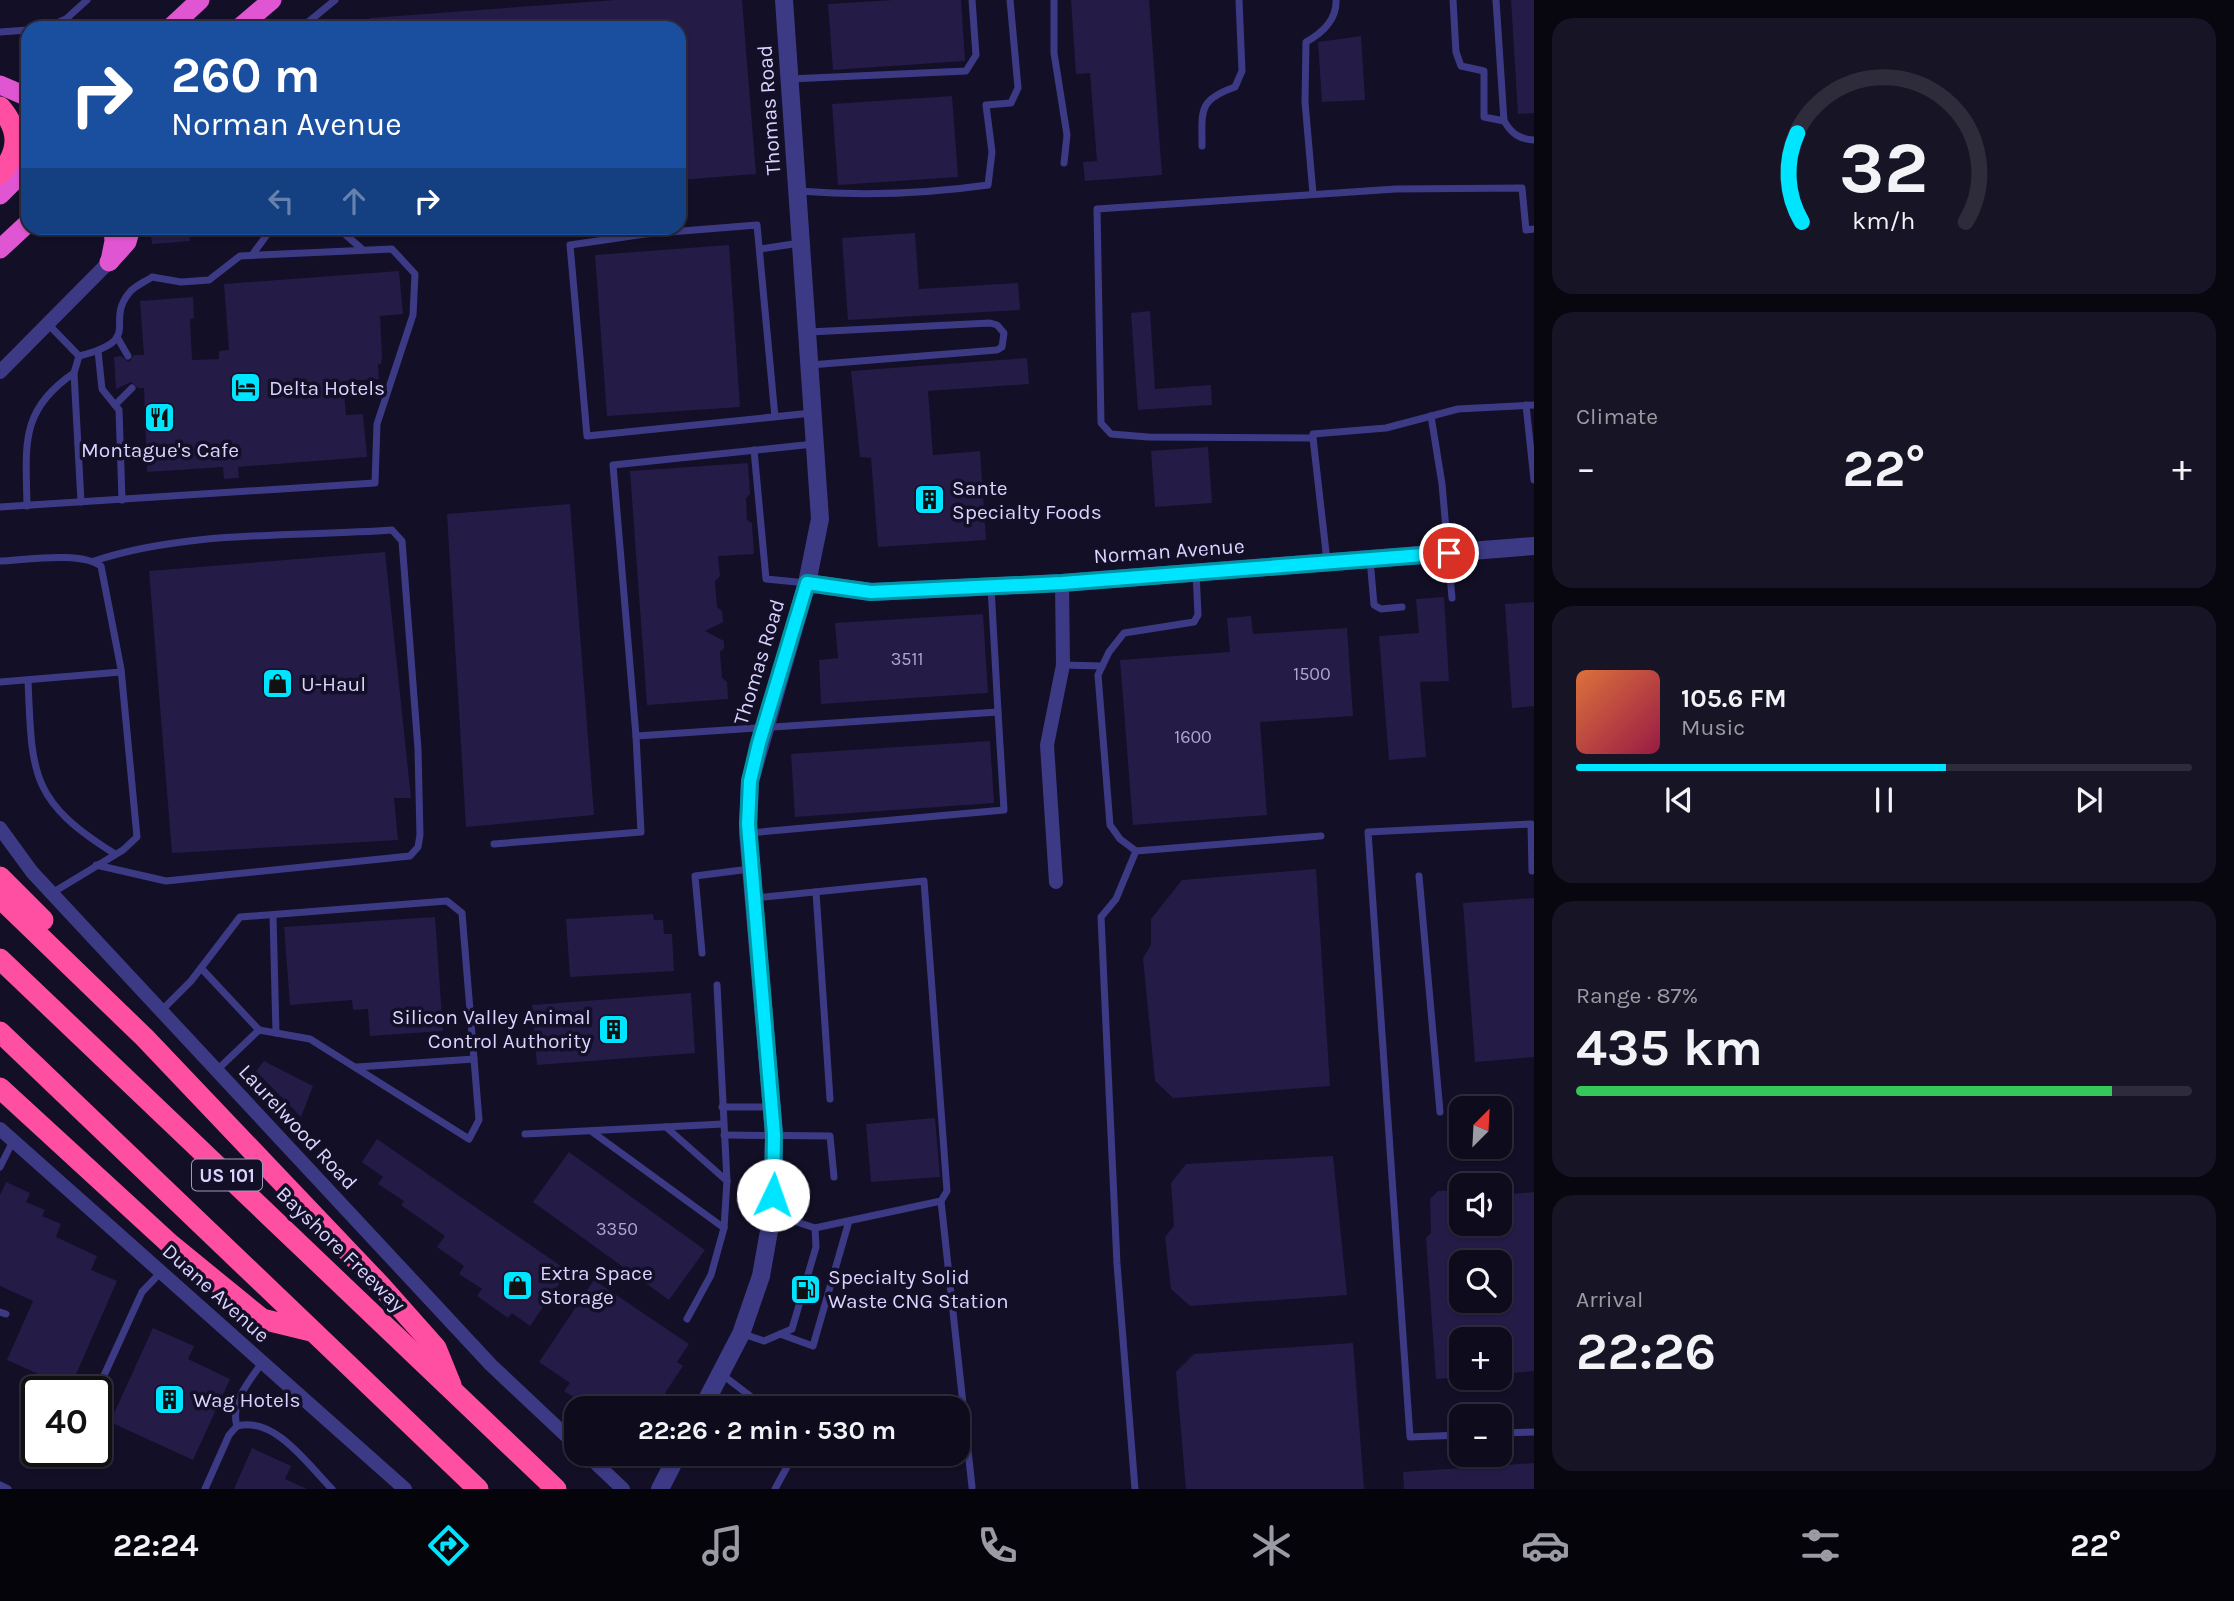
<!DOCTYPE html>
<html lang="en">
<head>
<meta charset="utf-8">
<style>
  body { margin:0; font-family:Karla,sans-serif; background:#171425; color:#f1f3f6; height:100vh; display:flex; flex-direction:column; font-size:26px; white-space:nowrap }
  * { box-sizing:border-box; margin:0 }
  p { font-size:23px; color:#9b9ba3 }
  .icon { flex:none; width:38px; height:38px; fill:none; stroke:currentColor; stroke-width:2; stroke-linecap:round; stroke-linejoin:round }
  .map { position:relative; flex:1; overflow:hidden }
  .side { display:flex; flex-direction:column; gap:18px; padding:18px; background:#08060f; width:700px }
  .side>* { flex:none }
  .top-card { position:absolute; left:21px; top:21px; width:665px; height:214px; border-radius:21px; box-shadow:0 2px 5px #0004,0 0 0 2px #2e2b3b; background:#1a4fa0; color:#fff; overflow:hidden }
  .needle { width:46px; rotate:24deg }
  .buttons { position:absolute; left:1449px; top:1096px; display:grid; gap:14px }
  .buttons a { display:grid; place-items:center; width:63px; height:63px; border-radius:14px; background:#0e0b1c; box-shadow:0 2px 5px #0004,0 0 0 2px #2e2b3b; font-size:35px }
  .speed { position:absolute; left:21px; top:1376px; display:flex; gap:14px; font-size:35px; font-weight:700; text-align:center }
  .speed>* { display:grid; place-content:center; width:91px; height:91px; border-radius:50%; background:#0e0b1c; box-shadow:0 2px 5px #0004,0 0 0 2px #2e2b3b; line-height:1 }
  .speed .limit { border:4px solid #111; border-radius:10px; background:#fff; color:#111 }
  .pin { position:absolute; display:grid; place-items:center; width:60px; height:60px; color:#fff; margin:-30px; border:4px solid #fff; border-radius:50%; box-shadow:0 2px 7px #0007 }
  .me { position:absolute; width:77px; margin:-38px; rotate:3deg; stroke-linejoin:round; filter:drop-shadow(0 0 5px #0008) }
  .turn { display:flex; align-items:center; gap:24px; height:147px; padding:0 35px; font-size:32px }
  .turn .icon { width:91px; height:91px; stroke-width:2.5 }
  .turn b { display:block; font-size:49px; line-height:60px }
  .lanes { display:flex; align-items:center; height:66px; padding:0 35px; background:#0003; justify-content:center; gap:35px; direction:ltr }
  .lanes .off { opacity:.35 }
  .big { font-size:52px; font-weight:700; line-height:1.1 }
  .side .tile { flex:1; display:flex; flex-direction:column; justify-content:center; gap:10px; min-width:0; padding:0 24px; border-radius:21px; background:#171425 }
  .side .dial { align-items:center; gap:0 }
  .dial svg { height:182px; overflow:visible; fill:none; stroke:#2e2b3b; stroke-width:7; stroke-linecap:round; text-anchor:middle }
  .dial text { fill:#f1f3f6; stroke:none }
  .song { display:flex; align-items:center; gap:21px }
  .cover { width:84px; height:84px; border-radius:10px; background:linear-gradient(135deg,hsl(20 70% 55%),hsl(340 70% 35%)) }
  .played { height:7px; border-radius:4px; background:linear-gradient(90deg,#00e5ff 60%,#2e2b3b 60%) }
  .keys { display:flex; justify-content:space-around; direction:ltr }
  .heat { display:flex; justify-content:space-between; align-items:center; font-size:38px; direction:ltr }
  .charge { height:10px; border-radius:5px; background:linear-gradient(90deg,#34c759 87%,#2e2b3b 0) }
  .trip { position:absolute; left:564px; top:1396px; width:406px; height:70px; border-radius:21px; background:#0e0b1c; box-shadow:0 2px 5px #0004,0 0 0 2px #2e2b3b; font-weight:700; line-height:70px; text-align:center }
  .tab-bar { display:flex; height:112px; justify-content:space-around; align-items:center; background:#06040b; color:#9b9ba3 }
  .tab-bar .icon { width:49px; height:49px }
  .tab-bar .on { color:#00e5ff }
  .tab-bar b { font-size:32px; color:#f1f3f6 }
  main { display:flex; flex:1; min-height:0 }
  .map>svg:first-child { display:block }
  .building { fill:#241b47; fill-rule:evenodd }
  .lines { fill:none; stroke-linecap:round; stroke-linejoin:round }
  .service { stroke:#3d3a85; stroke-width:7 }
  .minor { stroke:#3d3a85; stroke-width:14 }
  .tertiary { stroke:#3d3a85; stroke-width:18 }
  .trunk { stroke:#e055d1; stroke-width:19 }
  .motorway { stroke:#ff4fa3; stroke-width:21 }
  .route-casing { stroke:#0095a6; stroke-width:18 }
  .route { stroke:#00e5ff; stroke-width:12 }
  .labels { text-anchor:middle; stroke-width:7; stroke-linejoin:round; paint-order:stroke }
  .number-label { font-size:18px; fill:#aca6d1 }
  .shield { fill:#130f26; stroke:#9e99be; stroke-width:2 }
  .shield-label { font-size:19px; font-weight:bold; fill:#d9d4ff }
  .street-label { font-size:21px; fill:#d9d4ff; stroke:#130f26 }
  .poi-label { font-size:21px; fill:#d9d4ff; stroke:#130f26; text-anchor:start }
</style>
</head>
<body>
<main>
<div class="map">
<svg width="1534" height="1489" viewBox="0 0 1534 1489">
  <rect width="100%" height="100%" fill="#130f26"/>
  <g class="building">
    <path d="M615 0H742L756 174 679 180V28H370V18Z"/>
    <path d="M893 0H961L965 61 833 70 828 4Z"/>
    <path d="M1071 0H1149L1162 175 1085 181 1083 162 1097 161 1090 73 1076 74Z"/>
    <path d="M1511 0H1534V113L1518 114Z"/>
    <path d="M1361 36 1365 100 1322 102 1318 42Z"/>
    <path d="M952 96 958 177 838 185 832 104Z"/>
    <path d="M150 228H189L190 241 152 244Z"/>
    <path d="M915 233 919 289 1018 283 1020 310 848 320 842 238Z"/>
    <path d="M729 245 740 407 607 416 595 255Z"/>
    <path d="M399 271 403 314 380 316 382 355 381 364H378L379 379 343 381 346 415 363 414 367 457 238 467 239 478 224 479 223 467 147 472 144 388H138L131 382 116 389 114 357 121 356 129 362 134 355H144L140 301 193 297 194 318 190 319 192 360 219 359V351L229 350 224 284Z"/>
    <path d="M1150 311 1155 389 1211 385 1212 405 1138 410 1131 313Z"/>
    <path d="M1027 358 1029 384 928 391 933 455 980 451 986 540 878 547 871 458 860 457 851 371Z"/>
    <path d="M1208 447 1212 503 1155 507 1151 451Z"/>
    <path d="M748 463 750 494 746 498 747 520 752 523 754 554 718 556 720 576 715 581 717 607 722 611 723 622 705 631 724 641V648L720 652 722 678 727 682 728 699 647 705 630 471Z"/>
    <path d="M570 504 594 815 466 827 447 514Z"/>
    <path d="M385 552 411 798H394L398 840 172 853 149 571Z"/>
    <path d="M1444 597 1449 681 1420 682 1426 757 1389 760 1379 636 1419 633 1416 599Z"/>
    <path d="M1534 602V706L1512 708 1505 604Z"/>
    <path d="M983 614 988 693 821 704 819 660 838 658 835 623Z"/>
    <path d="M1251 616 1253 634 1347 628 1353 716 1260 722 1267 815 1133 825 1120 660 1230 652 1227 618Z"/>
    <path d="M990 741 994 803 795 817 791 754Z"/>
    <path d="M1316 869 1330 1086 1173 1098 1155 1081 1143 958 1151 945V919L1182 880Z"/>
    <path d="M1534 898V1057L1475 1062 1463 903Z"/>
    <path d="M653 914 654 920H663L664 934H672L674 971 570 977 566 919Z"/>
    <path d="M435 917 443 1031 370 1036 368 1009 353 1010 352 1000 290 1005 284 927Z"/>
    <path d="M691 993 695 1053 537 1065 532 1005Z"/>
    <path d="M264 1061 313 1086 301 1117 256 1071Z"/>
    <path d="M935 1118 940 1177 871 1182 866 1124Z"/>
    <path d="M377 1139 568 1271 530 1326 512 1313 508 1318 477 1296 482 1289 459 1274 464 1266 437 1247 445 1236 401 1205 404 1201 378 1184 383 1177 362 1162Z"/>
    <path d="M569 1152 705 1250 669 1300 533 1202Z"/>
    <path d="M1333 1156 1347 1295 1190 1306 1171 1289 1165 1237 1174 1226 1171 1183 1186 1164Z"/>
    <path d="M6 1182 30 1193 26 1202 45 1210 42 1216 61 1224 56 1237 97 1256 91 1270 117 1281 70 1388 7 1360 33 1301 0 1286V1195Z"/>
    <path d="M1461 1190V1223H1500V1195L1534 1192V1371L1500 1374V1339H1461V1377L1436 1379 1426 1238 1431 1233 1430 1199 1438 1191ZM1461 1262H1500V1300H1461Z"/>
    <path d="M594 1280 689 1344 677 1362 683 1366 665 1393 671 1397 664 1409H578L582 1402 564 1391 570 1383 539 1362Z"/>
    <path d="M153 1328 194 1346 188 1359 230 1379 193 1460 110 1422Z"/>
    <path d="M1353 1343 1364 1489H1186L1176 1372 1194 1354Z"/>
    <path d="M252 1448 291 1466 285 1479 307 1489H234Z"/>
    <path d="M1534 1463V1489H1404L1403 1472Z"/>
  </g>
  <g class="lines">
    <g class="service">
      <path d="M1054 0V53L1067 135 1064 163"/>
      <path d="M1453 0 1456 52 1461 66 1484 71V117L1504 121"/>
      <path d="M1496 0 1504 121C1512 134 1519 139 1534 140"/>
      <path d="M45 28 66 19 87 0"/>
      <path d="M306 28 307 23 335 0"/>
      <path d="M0 32 28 30"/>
      <path d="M790 79 966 71 976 55 972 0"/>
      <path d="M1202 146C1202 110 1198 100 1235 87L1242 71 1239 0"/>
      <path d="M799 191C862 196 924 194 988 185L992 152 986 105 1011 103 1018 88 1010 0"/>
      <path d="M1313 194 1305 102 1306 42C1322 33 1337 19 1336 0"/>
      <path d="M338 228 363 250"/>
      <path d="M1534 229 1526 230 1522 188 1396 189 1097 209 1101 423 1111 434 1148 437 1313 438V434L1386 428 1458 409 1534 405"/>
      <path d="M760 249 800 243"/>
      <path d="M252 255 272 228"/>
      <path d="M47 323 79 356 74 373 81 502"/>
      <path d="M809 332 990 323 997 325 1004 333 1002 347 997 350 810 365"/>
      <path d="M117 337 128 356"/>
      <path d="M98 351 102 389 119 410 122 500"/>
      <path d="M115 405 132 388"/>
      <path d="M1526 405 1534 480"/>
      <path d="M1431 416 1442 484 1452 598"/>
      <path d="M775 417 757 225 645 234 570 245 587 436 812 413"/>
      <path d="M1313 438 1327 561"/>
      <path d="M754 450 766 579 807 583"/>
      <path d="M27 506C26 446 19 410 74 373"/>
      <path d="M0 507 375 483 377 424 413 315 415 274 392 249 240 256 209 280 181 282 152 277C145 282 134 286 129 293 104 324 145 339 79 356"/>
      <path d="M1370 559 1374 605 1381 609 1402 607"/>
      <path d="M0 561C25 560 81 551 101 566L121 669 137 837 123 850 52 893"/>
      <path d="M94 561C188 530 294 537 392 530L402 541 418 749 420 835 418 847 410 856 166 881 96 865"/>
      <path d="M991 587 998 712"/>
      <path d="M1063 665 1102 666"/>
      <path d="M28 680C32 775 30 801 115 854"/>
      <path d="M0 682 121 672"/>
      <path d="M749 833 1004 810 998 712 636 736 613 465 814 444"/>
      <path d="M494 844 641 832 636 736"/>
      <path d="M1136 851 1120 839 1110 825 1098 675 1109 652 1124 633 1194 622 1198 615 1196 572"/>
      <path d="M1419 876 1440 1112"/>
      <path d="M816 892 830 1099"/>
      <path d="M754 898 924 881 947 1191 941 1201 815 1228"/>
      <path d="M273 915 276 1033"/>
      <path d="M702 953 695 876 750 869"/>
      <path d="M201 968 259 1030"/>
      <path d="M162 1010 191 981 240 917 447 901 462 913 479 1120 469 1139 310 1039 259 1030 217 1070"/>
      <path d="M357 1067 474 1059"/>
      <path d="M722 1107H770"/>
      <path d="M666 1127 727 1181"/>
      <path d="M591 1131 724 1228"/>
      <path d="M525 1134 723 1124"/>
      <path d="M724 1135 830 1136 834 1177"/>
      <path d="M0 1167 13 1141"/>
      <path d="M941 1201 972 1487"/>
      <path d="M0 1312 6 1314"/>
      <path d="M687 1319 711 1275 724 1228 727 1181 717 985"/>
      <path d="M743 1334 764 1341 792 1329 816 1247 815 1228 773 1214"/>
      <path d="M780 1334 813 1346 849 1221"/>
      <path d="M262 1363C249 1381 230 1403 237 1426 275 1416 308 1465 332 1489"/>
      <path d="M720 1373 767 1409"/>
      <path d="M96 1393 142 1292 161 1272"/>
      <path d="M25 1401 37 1405"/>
      <path d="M1500 1433 1534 1432"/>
      <path d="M1461 1435 1410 1437 1368 832 1531 824 1532 871"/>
      <path d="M0 1485 8 1489"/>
      <path d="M205 1489 229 1435 237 1426"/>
      <path d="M775 1489 794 1454"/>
      <path d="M1135 1489 1117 1264 1101 917 1116 899 1136 851 1321 836"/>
    </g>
    <g class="minor">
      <path d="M0 372 109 262"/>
      <path d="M0 828 32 872 491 1365 576 1445"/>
      <path d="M1056 882 1047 745 1063 665 1062 583"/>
      <path d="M0 1129 405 1489"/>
      <path d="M586 1454 623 1489"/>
    </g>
    <g class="tertiary">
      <path d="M807 583 871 592 1062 583 1534 546"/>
      <path d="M702 1409 741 1334 761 1276 772 1214 774 1134 748 833 750 781 807 583 820 519 784 0"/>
      <path d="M660 1489 678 1454"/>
    </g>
    <g class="trunk">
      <path d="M170 28 200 0"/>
      <path d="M239 28 272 0"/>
      <path d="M0 85 28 97"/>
      <path d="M0 195 28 167"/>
      <path d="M0 249 28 223"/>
      <path d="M110 261 114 241 113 228"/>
      <path d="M109 262 127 242 131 228"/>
    </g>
    <g class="motorway">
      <path d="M0 107C20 130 20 151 0 174"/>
      <path d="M0 877 43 920"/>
      <path d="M0 898 145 1038 381 1286 436 1348 451 1385"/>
      <path d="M0 959 556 1489"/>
      <path d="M0 1032 478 1489"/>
      <path d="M0 1088 170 1244 262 1319 311 1331"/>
    </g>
  </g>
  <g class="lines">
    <defs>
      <path id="route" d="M773 1195 774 1135 748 824 750 781 759 743 807 583 871 592 1062 583 1449 553"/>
    </defs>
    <use href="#route" class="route-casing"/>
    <use href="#route" class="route"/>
  </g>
  <defs>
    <symbol id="hotel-square" viewBox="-11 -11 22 22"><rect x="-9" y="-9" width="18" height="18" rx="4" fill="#00e5ff" stroke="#130f26"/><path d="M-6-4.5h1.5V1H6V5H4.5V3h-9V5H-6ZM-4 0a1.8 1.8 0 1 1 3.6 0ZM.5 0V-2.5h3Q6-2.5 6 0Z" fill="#111"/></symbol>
    <symbol id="restaurant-square" viewBox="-11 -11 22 22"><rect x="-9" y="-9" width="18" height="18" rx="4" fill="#00e5ff" stroke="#130f26"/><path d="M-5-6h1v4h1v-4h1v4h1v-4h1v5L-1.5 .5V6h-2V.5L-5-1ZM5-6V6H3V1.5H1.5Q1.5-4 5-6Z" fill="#111"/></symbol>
    <symbol id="building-square" viewBox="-11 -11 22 22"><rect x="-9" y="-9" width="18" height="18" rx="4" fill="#00e5ff" stroke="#130f26"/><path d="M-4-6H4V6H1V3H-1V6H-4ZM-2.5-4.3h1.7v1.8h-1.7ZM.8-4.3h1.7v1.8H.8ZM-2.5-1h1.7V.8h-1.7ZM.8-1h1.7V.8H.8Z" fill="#111"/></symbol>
    <symbol id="shop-square" viewBox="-11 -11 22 22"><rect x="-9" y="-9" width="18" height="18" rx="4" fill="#00e5ff" stroke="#130f26"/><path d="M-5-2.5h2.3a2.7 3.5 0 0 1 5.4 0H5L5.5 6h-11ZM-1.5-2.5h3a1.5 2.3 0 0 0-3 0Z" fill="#111"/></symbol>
    <symbol id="fuel-square" viewBox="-11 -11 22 22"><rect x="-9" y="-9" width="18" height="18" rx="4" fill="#00e5ff" stroke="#130f26"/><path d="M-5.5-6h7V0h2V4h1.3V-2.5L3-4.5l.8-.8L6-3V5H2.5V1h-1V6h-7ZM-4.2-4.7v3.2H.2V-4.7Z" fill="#111"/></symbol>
  </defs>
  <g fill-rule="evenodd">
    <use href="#hotel-square" x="228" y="370" width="35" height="35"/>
    <use href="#restaurant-square" x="142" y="400" width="35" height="35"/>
    <use href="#building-square" x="912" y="482" width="35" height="35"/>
    <use href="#shop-square" x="260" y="666" width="35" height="35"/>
    <use href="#building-square" x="596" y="1012" width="35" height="35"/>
    <use href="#shop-square" x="500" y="1268" width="35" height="35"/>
    <use href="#fuel-square" x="788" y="1272" width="35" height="35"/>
    <use href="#building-square" x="152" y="1382" width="35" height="35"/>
  </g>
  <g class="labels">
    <g class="number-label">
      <text x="907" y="665">3511</text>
      <text x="1312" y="680">1500</text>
      <text x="1193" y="743">1600</text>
      <text x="617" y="1235">3350</text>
    </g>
    <rect class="shield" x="192" y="1159.5" width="70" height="31" rx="5"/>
    <g class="shield-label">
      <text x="227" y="1182">US 101</text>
    </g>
    <g class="street-label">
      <text transform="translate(769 110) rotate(-94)" y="7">Thomas Road</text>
      <text transform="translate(1169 551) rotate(-4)" y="7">Norman Avenue</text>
      <text transform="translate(759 662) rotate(-73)" y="7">Thomas Road</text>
      <text transform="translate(298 1127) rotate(47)" y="7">Laurelwood Road</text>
      <text transform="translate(341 1249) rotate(44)" y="7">Bayshore Freeway</text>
      <text transform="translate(216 1293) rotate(42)" y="7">Duane Avenue</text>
    </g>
    <g class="poi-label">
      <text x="269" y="395">Delta Hotels</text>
      <text x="160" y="457" text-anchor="middle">Montague's Cafe</text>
      <text x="952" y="495">Sante<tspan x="952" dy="24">Specialty Foods</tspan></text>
      <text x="301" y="691">U-Haul</text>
      <text x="591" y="1024" text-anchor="end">Silicon Valley Animal<tspan x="591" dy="24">Control Authority</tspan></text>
      <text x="540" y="1280">Extra Space<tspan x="540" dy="24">Storage</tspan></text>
      <text x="828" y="1284">Specialty Solid<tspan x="828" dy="24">Waste CNG Station</tspan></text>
      <text x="193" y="1407">Wag Hotels</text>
    </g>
  </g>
</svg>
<div class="buttons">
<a><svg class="needle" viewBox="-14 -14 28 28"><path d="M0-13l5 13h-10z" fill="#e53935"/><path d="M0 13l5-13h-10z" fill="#9b9ba3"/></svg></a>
<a><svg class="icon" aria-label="sound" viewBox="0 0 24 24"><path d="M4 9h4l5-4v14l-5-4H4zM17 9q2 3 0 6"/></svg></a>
<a><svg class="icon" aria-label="search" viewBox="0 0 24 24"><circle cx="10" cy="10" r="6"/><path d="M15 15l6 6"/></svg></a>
<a>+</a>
<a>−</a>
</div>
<div class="speed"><div class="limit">40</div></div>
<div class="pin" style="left:1449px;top:553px;background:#d93025"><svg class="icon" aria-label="arrive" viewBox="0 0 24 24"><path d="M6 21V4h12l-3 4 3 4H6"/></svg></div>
<svg class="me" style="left:773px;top:1195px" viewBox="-20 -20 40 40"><circle r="19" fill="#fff"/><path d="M0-13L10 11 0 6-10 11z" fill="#00e5ff"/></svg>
<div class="trip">22:26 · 2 min · 530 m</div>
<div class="top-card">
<div class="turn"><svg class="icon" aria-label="right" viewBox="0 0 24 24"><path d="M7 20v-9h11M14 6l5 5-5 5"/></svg><div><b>260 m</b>Norman Avenue</div></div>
<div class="lanes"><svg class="icon off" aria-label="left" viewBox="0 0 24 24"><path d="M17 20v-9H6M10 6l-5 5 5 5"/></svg><svg class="icon off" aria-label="ahead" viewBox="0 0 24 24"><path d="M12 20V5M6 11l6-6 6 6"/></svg><svg class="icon" aria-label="right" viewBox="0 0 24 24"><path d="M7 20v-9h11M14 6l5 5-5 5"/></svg></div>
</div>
</div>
<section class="side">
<div class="tile dial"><svg viewBox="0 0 100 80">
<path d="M14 69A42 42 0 1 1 86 69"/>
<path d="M14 69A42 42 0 0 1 12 30" stroke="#00e5ff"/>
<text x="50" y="56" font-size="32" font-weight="700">32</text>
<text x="50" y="72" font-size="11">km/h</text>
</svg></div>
<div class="tile"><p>Climate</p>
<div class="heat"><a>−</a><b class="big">22°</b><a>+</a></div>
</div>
<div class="tile">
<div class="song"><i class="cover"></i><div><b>105.6 FM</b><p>Music</p></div></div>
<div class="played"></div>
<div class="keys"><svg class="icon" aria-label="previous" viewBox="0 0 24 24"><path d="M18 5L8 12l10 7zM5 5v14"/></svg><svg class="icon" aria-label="pause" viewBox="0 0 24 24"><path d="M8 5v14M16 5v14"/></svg><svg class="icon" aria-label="next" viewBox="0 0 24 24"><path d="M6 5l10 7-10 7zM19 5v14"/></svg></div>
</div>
<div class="tile"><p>Range · 87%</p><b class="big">435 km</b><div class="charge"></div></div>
<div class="tile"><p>Arrival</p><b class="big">22:26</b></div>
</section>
</main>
<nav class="tab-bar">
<b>22:24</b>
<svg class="icon on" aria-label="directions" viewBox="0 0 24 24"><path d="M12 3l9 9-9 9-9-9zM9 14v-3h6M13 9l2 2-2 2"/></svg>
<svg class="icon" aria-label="music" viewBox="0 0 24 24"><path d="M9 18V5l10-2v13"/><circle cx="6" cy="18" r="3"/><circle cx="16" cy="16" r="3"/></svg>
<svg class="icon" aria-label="phone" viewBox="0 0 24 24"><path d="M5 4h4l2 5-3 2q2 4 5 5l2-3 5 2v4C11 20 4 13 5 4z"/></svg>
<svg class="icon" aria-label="climate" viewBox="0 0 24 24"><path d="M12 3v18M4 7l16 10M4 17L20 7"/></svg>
<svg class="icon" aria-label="car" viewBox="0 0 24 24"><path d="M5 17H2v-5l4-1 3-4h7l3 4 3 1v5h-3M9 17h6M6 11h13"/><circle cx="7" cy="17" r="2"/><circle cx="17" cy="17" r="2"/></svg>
<svg class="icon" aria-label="filters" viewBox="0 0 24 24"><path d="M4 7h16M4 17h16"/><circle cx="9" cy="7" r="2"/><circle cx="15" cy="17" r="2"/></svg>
<b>22°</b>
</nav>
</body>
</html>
